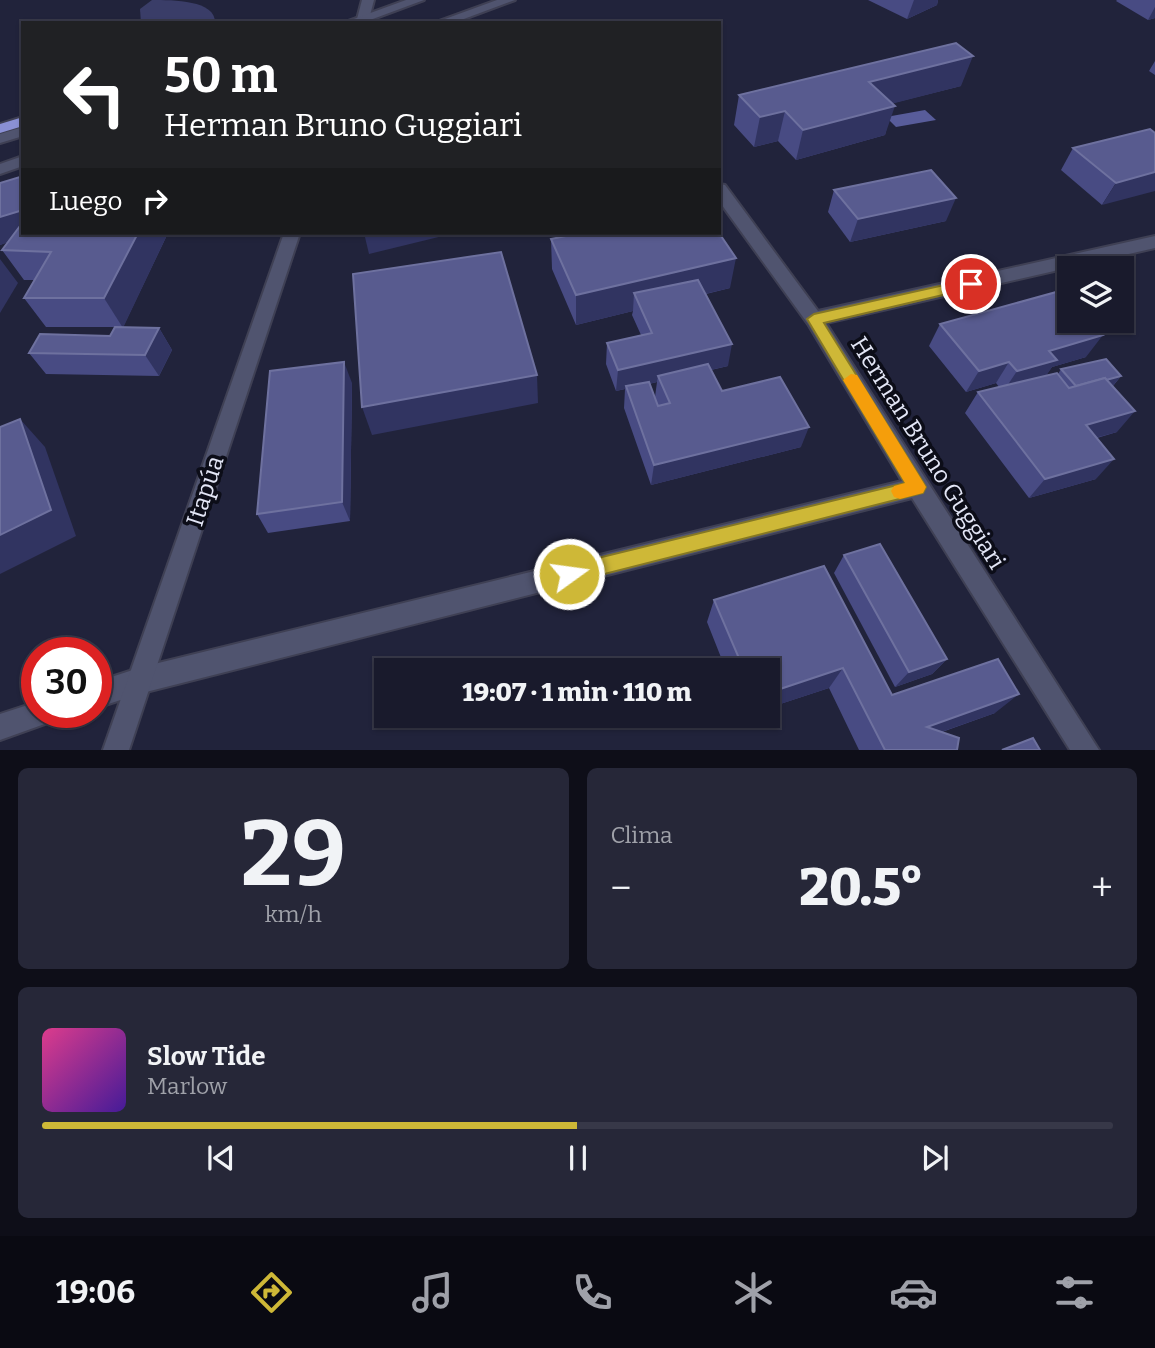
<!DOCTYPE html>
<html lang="es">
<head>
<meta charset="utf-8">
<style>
  body { margin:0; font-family:Bitter,serif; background:#262738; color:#f1f3f6; height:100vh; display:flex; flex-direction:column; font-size:26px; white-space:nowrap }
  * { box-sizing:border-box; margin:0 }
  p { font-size:23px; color:#9fa1a9 }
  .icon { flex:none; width:38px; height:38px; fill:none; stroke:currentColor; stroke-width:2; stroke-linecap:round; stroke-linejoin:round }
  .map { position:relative; height:750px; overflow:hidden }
  .drawer { display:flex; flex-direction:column; gap:18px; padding:18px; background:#0e0e18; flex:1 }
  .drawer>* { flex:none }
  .top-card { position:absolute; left:21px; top:21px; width:700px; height:214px; border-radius:0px; box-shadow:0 2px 5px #0004,0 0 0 2px #373848; background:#202124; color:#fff; overflow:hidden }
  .buttons { position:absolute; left:1057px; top:256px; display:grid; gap:14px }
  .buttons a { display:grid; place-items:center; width:77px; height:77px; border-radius:0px; background:#191a2c; box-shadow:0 2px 5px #0004,0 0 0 2px #373848; font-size:35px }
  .speed { position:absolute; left:21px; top:637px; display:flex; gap:14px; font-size:35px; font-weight:700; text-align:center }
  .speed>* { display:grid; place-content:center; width:91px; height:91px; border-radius:50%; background:#191a2c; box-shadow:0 2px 5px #0004,0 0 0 2px #373848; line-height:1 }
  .speed .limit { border:10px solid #d22; background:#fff; color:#111 }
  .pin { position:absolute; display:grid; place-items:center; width:60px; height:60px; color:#fff; margin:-30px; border:4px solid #fff; border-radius:50%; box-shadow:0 2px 7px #0007 }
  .me { position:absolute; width:77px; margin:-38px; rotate:76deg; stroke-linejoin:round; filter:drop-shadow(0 0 5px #0008) }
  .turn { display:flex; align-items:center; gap:24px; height:147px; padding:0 28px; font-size:32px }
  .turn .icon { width:91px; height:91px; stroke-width:2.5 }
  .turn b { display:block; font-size:49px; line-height:60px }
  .then { display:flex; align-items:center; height:66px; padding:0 28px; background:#0003; gap:14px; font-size:26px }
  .big { font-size:52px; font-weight:800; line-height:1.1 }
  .drawer .card { flex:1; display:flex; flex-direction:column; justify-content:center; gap:10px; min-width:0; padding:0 24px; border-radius:10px; background:#262738 }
  .drawer .dial { align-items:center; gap:0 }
  .dial b { font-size:91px; line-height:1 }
  .song { display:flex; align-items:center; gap:21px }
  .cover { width:84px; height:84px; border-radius:10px; background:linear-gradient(135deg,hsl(330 70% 55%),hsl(260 70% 35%)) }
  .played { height:7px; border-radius:4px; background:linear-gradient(90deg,#ceb837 50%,#373848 50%) }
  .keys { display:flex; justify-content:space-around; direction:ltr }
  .heat { display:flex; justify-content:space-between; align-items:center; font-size:38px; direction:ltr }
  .drawer .tiles { flex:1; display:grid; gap:18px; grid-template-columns:1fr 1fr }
  .card:last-child { grid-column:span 2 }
  .trip { position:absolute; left:374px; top:658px; width:406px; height:70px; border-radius:0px; background:#191a2c; box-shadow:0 2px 5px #0004,0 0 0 2px #373848; font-weight:800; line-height:70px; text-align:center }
  .menu { display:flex; height:112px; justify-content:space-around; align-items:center; background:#0a0a12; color:#9fa1a9 }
  .menu .icon { width:49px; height:49px }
  .menu .active { color:#ceb837 }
  .menu b { font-size:32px; color:#f1f3f6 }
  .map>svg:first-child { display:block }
  .green { fill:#3a3d68 }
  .water { fill:#585c9a }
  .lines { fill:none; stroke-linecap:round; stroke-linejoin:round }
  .minor-casing { stroke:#3f4054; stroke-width:4 }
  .tertiary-casing { stroke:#3f4054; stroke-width:4 }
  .secondary-casing { stroke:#3f4054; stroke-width:4 }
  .trunk-casing { stroke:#3f4054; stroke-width:4 }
  .minor { fill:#50546f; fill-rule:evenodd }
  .tertiary { fill:#50546f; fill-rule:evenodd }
  .secondary { fill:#50546f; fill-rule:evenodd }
  .trunk { fill:#8a90d4; fill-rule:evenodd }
  .wall { fill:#484b83; fill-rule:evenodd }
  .shaded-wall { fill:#313461 }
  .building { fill:#585b8f; stroke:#6e719f; stroke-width:2 }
  .route { fill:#ceb837; stroke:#867824; stroke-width:2 }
  .slow { fill:#f59e0b }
  .labels { text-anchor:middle; stroke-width:7; stroke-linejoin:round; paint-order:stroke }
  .street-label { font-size:24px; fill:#e3e6f6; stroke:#0c0d18 }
</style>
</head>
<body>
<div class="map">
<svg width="1155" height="750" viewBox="0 0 1155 750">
  <rect width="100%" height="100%" fill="#21233b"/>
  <path class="green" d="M152 0C173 0 216 0 215 23H141L140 9Z"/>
  <path class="water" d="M925 110 936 120 896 127 886 117Z"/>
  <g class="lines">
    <defs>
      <g id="minor">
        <path d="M719 184 725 185 818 311 1155 236V248L826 323 1099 750H1070L912 498 142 693 96 708V682L142 667 902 481 808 324 719 201Z"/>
        <path d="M37 702V712H57L53 721 0 740V714Z"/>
      </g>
      <g id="tertiary">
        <path d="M362 0H374L368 23H356Z"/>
        <path d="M284 233H300L129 750H103Z"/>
      </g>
      <g id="secondary">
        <path d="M406 0H424L362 23H343Z"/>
        <path d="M497 0H515L453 23H434Z"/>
        <path d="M23 127V136L0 143V134Z"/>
        <path d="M23 156V166L0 174V164Z"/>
      </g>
      <path id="trunk" d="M23 117V126L0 133V124Z"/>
    </defs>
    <use href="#minor" class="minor-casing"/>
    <use href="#tertiary" class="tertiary-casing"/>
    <use href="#secondary" class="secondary-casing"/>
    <use href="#trunk" class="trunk-casing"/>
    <use href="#minor" class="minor"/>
    <use href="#tertiary" class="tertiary"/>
    <use href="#secondary" class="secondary"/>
    <use href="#trunk" class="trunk"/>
  </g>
  <g class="wall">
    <path d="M868 0H938L937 5 907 19Z"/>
    <path d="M1117 0H1155V18L1148 20 1116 1Z"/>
    <path d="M1155 61V75L1149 71Z"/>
    <path d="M961 86 893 103 885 135 796 160 778 141 754 147 734 125 739 95Z"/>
    <path d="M1150 129 1102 205 1061 170 1073 148Z"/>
    <path d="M0 183 23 233H168L123 327 159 328 172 350 159 376 46 374 29 353 110 336 114 327H46L24 298 34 280H24L2 250 8 242 0 245Z"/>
    <path d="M834 190 946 221 850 242 828 212Z"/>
    <path d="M551 239 730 288 706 294 728 366 711 370 722 391 801 447 651 485 624 408 625 389 616 391 606 364 607 343 641 335 632 315 633 311 576 325 552 269ZM657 382 655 397 658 406 649 384Z"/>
    <path d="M940 324 1086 357 1052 367 1046 375 1058 374 1061 369 1121 376 1113 386 1117 432 1097 438 1096 479 1029 498 965 413 978 392 999 387 996 383 966 392 929 346Z"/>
    <path d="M352 383 350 521 268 533 257 514Z"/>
    <path d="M844 555 947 659 932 674 895 687 834 573Z"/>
    <path d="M824 566 892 695 995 713 942 732 957 750H859L829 688 768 708V670H726L707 622 714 600Z"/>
  </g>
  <g class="shaded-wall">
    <path d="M914 0H938L937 5 907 19Z"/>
    <path d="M1155 7V18L1148 20Z"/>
    <path d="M973 56 961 86 860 112 869 82Z"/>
    <path d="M895 106 885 135 796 160 803 130Z"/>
    <path d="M785 111 778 141 754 147 760 117Z"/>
    <path d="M1155 172V191L1102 205 1116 183Z"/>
    <path d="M956 198 946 221 850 242 858 219Z"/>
    <path d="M23 210V233H35L0 245V217Z"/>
    <path d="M138 233H168L123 328 104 298Z"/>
    <path d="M364 233H455L369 254Z"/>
    <path d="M736 258 730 288 641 309 634 293 633 311 576 325V295Z"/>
    <path d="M0 259 18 283 0 313Z"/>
    <path d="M159 328 172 350 159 376 145 355Z"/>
    <path d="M1103 335 1086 357 1052 367 1042 382 1003 392 1017 371 1049 351Z"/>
    <path d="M732 344 728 366 660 381 658 376 657 382 627 389 626 386 625 389 616 391 618 370Z"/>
    <path d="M344 362 352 383 350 521 342 502Z"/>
    <path d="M1009 362 996 383 966 392 979 371Z"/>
    <path d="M537 375 538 403 372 435 362 407Z"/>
    <path d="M1121 376 1112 387H1077Z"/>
    <path d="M1135 411 1117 432 1069 445 1086 425Z"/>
    <path d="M20 419 45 447 76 536 0 574V535Z"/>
    <path d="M809 427 801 447 651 485 654 465Z"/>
    <path d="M1114 459 1096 479 1029 498 1045 479Z"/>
    <path d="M947 659 932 674 895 687 909 672Z"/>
    <path d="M843 668 829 688 768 708V693Z"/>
    <path d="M1019 694 995 713 907 744 927 727Z"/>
  </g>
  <g class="building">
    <path d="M956 43 973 56 869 82 895 106 803 130 785 111 760 117 739 95Z"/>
    <path d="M1150 129 1155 133V172L1116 183 1073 148Z"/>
    <path d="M931 170 956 198 858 219 834 190Z"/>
    <path d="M23 176V210L0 217V183Z"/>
    <path d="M23 222V233H138L104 298H24L51 252 2 250Z"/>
    <path d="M581 233H719L736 258 576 295 551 239Z"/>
    <path d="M501 252 537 375 362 407 353 274Z"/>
    <path d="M698 280 732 344 618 370 607 343 652 333 634 293Z"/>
    <path d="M1060 291 1069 301V320H1088L1103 335 1049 351 1057 360 1017 371 1009 362 979 371 940 324Z"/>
    <path d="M115 327 159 328 145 355 29 353 40 334 110 336Z"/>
    <path d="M1106 359 1121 376 1106 380 1105 378 1076 386 1061 369Z"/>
    <path d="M344 362 342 502 257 514 270 371Z"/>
    <path d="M708 364 722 391 780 377 809 427 654 465 626 386 649 382 658 406 670 403 658 376Z"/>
    <path d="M1057 373 1069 388 1105 378 1135 411 1086 425 1114 459 1045 479 978 392Z"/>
    <path d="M20 419 51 510 0 535V427Z"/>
    <path d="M880 544 947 659 909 672 844 555Z"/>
    <path d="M824 566 892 695 998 659 1019 694 927 727 959 738 957 750H885L843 668 768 693V670H744L714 600Z"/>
    <path d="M1033 738 1040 750H1002Z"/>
  </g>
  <path class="route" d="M971 279 977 280 979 284 977 287 824 323 923 482 926 487 923 493 569 583 563 580 560 574 563 567 569 565 905 483 807 319 814 314Z"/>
  <path class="slow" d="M851 374 857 375 923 482 926 487 923 493 900 499 894 497 891 491 894 486 905 483 843 380Z"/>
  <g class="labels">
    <g class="street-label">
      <text transform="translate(928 453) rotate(58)" y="8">Herman Bruno Guggiari</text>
      <text transform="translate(205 491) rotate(-72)" y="8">Itapúa</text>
    </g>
  </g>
</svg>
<div class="buttons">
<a><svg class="icon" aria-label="layers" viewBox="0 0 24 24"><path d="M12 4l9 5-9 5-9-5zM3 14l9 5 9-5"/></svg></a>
</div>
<div class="speed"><div class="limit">30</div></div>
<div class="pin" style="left:971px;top:284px;background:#d93025"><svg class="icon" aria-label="arrive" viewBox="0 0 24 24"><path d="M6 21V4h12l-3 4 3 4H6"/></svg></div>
<svg class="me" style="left:569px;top:574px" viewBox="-20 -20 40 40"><circle r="17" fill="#ceb837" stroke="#fff" stroke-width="3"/><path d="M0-11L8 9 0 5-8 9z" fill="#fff"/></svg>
<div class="trip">19:07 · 1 min · 110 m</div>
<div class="top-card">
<div class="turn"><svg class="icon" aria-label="left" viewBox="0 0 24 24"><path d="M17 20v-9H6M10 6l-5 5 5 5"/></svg><div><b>50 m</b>Herman Bruno Guggiari</div></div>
<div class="then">Luego<svg class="icon" aria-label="right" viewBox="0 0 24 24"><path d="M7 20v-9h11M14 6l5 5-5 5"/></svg></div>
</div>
</div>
<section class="drawer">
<div class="tiles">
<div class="card dial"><b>29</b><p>km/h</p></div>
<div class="card"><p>Clima</p>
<div class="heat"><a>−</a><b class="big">20.5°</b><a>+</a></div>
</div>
<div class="card">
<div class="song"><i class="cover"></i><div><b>Slow Tide</b><p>Marlow</p></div></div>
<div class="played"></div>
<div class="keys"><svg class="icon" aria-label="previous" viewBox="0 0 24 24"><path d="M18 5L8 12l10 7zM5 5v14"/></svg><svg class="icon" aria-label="pause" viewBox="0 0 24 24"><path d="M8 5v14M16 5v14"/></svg><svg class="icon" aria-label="next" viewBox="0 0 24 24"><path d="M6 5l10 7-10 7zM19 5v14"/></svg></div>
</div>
</div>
</section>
<nav class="menu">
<b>19:06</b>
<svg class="icon active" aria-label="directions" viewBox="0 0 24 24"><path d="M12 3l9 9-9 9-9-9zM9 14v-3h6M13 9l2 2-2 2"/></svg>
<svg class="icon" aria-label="music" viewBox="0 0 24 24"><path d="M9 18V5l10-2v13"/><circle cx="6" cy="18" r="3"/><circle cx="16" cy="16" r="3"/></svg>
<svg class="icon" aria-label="phone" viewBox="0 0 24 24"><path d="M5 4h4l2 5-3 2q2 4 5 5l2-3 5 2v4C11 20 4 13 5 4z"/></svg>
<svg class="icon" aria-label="climate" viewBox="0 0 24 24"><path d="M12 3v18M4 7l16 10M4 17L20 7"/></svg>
<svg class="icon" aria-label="car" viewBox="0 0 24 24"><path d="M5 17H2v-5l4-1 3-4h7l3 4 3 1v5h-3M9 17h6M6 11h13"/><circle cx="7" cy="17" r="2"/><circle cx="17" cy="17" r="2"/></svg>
<svg class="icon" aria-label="filters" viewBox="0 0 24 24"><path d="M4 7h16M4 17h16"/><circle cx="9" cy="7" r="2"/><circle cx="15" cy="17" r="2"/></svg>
</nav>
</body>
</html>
